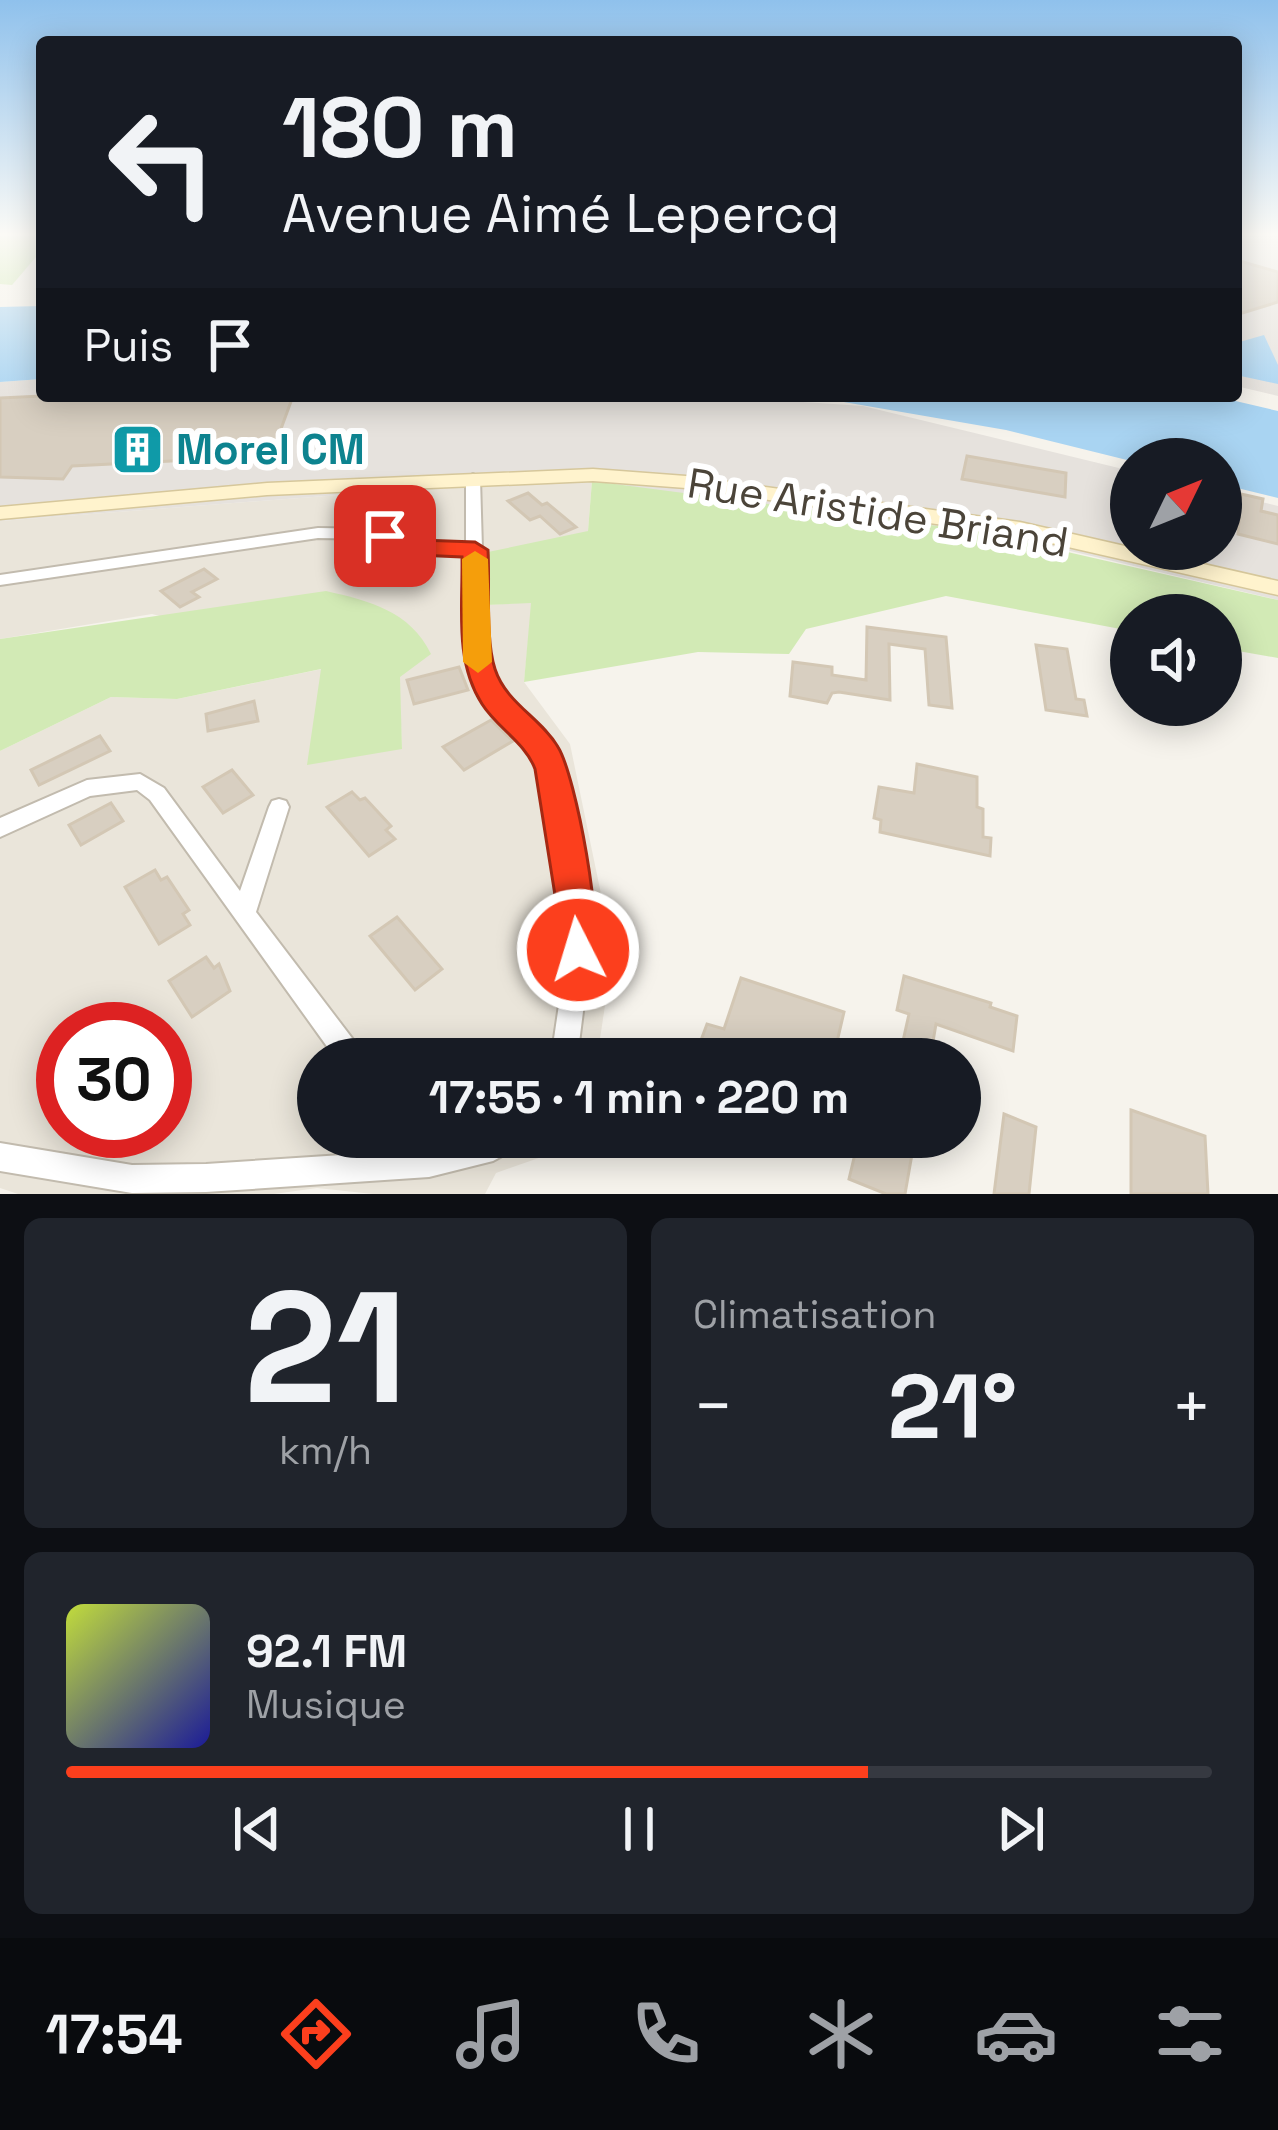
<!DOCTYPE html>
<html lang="fr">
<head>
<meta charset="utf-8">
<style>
  body { margin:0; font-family:"Space Grotesk",sans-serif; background:#20242c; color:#f1f3f6; height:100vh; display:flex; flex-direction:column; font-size:45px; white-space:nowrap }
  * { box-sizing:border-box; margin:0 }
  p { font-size:39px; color:#9ea1a6 }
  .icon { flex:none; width:66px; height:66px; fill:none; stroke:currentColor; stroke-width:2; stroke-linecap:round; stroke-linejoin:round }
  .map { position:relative; height:1194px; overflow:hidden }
  .panel { display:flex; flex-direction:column; gap:24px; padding:24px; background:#0d0f14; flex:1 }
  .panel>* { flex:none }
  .guide { position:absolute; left:36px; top:36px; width:1206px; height:366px; border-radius:12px; box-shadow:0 6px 30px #0003; background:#171b24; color:#f1f3f6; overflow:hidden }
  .needle { width:78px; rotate:47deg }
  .controls { position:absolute; left:1110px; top:438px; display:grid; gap:24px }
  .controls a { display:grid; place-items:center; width:132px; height:132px; border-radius:50%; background:#171b24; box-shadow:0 6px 30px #0003; font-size:60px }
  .speed { position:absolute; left:36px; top:1002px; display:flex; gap:24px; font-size:60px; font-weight:700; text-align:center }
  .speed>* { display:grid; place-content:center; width:156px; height:156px; border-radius:50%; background:#171b24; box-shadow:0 6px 30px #0003; line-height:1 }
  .speed .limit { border:18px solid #d22; background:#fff; color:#111 }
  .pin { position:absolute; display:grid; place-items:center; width:102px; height:102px; color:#fff; margin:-51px; border-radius:24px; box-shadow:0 6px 18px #0006 }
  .me { position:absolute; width:132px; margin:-66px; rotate:355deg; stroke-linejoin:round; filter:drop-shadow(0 0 9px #0008) }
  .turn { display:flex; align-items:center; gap:42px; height:252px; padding:0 48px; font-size:54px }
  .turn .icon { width:156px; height:156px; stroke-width:2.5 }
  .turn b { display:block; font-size:84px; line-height:102px }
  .then { display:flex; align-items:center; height:114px; padding:0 48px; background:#0003; gap:24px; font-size:45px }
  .big { font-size:90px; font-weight:700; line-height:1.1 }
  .panel .tile { flex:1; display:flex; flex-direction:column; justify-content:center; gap:18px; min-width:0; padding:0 42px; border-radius:18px; background:#20242c }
  .panel .dial { align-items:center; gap:0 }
  .dial b { font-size:156px; line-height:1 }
  .song { display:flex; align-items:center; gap:36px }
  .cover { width:144px; height:144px; border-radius:18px; background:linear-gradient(135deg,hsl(70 70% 55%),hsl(240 70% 35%)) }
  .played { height:12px; border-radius:6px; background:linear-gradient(90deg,#fc3f1d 70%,#363941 70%) }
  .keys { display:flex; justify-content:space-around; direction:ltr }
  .heat { display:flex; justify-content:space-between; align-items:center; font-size:66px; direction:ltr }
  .panel .tiles { flex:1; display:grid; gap:24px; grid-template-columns:1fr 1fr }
  .tile:last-child { grid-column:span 2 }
  .trip { position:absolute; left:297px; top:1038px; width:684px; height:120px; border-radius:60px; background:#171b24; box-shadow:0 6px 30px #0003; font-weight:700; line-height:120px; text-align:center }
  .tabs { display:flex; height:192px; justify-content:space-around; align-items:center; background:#090b0e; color:#9ea1a6 }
  .tabs .icon { width:84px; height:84px }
  .tabs .selected { color:#fc3f1d }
  .tabs b { font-size:54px; color:#f1f3f6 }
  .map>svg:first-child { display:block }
  .residential { fill:#eae5da; fill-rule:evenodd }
  .industrial { fill:#e6e2dd }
  .green { fill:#d2eab5 }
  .water { fill:#a9d4f2 }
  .building { fill:#d8cfc1; stroke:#d3c7b4; stroke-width:3 }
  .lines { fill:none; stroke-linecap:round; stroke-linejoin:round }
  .street-casing { stroke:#c2bbae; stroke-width:4 }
  .secondary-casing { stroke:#d6c79b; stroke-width:3 }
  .street { fill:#fff; fill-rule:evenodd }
  .secondary { fill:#fff3cd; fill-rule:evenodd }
  .route { fill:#fc3f1d; stroke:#a42913; stroke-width:3 }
  .slow { fill:#f59e0b }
  .labels { text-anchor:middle; stroke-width:12; stroke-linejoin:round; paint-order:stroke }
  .culture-label { font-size:42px; font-weight:bold; fill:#0d838f; stroke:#fff; text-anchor:start }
  .street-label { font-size:42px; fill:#4b4439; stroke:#fff }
</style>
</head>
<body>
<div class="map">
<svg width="1278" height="1194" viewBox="0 0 1278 1194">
  <rect width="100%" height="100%" fill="#f6f3ec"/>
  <path class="residential" d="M592 481 588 531 487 605 532 602 524 682 570 744 613 952 597 1059H318V1137H568L570 1147 496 1173 485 1194H373L317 1188 274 1194H18L0 1188V751L111 697 177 699 322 669 402 748 399 677 152 614 0 639V521L456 486ZM63 1029H165V1131H63Z"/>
  <g class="industrial">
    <path d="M1236 236H1278V396L1236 386Z"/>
    <path d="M42 379V396H713L863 406 1131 471V549H1221V492L1278 506V600L1049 546 592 481 456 486 0 521V382Z"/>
  </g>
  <g class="green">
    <path d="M0 236H42V250L12 285 0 284Z"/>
    <path d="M592 481 976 531 1278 600V658L1221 648V615H1131V631L946 596 806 629 789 654 698 652 524 682 531 603 486 605 488 552 588 531Z"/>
    <path d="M326 591C370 601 410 611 431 654L400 677 402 749 307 765 321 669 177 699 111 697 0 751V639Z"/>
  </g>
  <g class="water">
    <path d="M42 306V379L0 382V307Z"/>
    <path d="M1264 335 1278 365V384L1236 375V343Z"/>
    <path d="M809 396H1214L1278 411V498L1221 484V459L1131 461 1006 430Z"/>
  </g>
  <g class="building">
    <path d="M1236 260 1278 272V302L1236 315Z"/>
    <path d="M42 396H293L271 456 72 466 63 479 0 477V398Z"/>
    <path d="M967 456 1066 473 1065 497 962 479Z"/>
    <path d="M528 493 542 505 547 503 576 527 560 534 540 516 530 520 508 501Z"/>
    <path d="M1241 494 1263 499 1261 511 1278 515V544L1238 534Z"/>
    <path d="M204 569 217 579 192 592 199 597 180 607 161 591Z"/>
    <path d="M867 627 946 637 952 708 929 705 925 649 889 644 890 700 839 692 832 693 827 703 790 696 793 662 832 667V675L866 680Z"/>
    <path d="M1036 645 1067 649 1076 699 1084 700 1087 716 1046 710Z"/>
    <path d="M459 667 468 690 414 704 407 680Z"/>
    <path d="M254 701 258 721 208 731 206 714Z"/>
    <path d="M491 720 513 741 464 770 443 747Z"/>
    <path d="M100 736 110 751 39 785 31 770Z"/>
    <path d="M917 764 977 777V807L983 809V837L991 838 990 856 880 832 881 820 874 818 879 787 914 793Z"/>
    <path d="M232 770 253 795 223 813 203 787Z"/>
    <path d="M352 792 360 800 365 798 391 826 386 830 395 839 369 856 327 807Z"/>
    <path d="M111 803 123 821 81 845 69 825Z"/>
    <path d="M155 870 161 880 167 877 189 910 183 914 190 925 159 944 125 887Z"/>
    <path d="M397 917 442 969 415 990 370 936Z"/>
    <path d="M206 957 214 968 219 964 230 991 192 1017 169 981Z"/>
    <path d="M904 976 991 1003 990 1007 1017 1016 1013 1051 936 1024 930 1059H899L909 1014 897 1010Z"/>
    <path d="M741 978 844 1012 833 1059H694L707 1024 724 1029Z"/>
    <path d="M1131 1110 1205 1136 1208 1194H1131Z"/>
    <path d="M1004 1114 1036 1127 1029 1194H994Z"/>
    <path d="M859 1137H915L905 1194H886L849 1179Z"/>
  </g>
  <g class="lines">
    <defs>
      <g id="street">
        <path d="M473 474 480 478 485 655 503 696 559 759 588 914 589 964 577 1059H551L565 964 564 914 539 761 488 704 467 655 466 554 417 552 375 539 318 538 0 585V575L318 528 376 529 418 542 466 545V478Z"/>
        <path d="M140 774 164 788 240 891 269 807 272 801 279 799 286 801 289 807 256 912 361 1050 365 1059H336L150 800 137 790 90 796 0 837V818L87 780Z"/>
        <path d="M396 1137H427L435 1148 481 1137H523L519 1147 493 1161 429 1177 206 1192 132 1193 0 1171V1143L132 1165 206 1164 403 1151Z"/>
      </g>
      <path id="secondary" d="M593 469 686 476 1020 522 1278 581V595L1020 536 686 488 593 481 267 495 0 519V507L267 483Z"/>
    </defs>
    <use href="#street" class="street-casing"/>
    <use href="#secondary" class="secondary-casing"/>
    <use href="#street" class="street"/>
    <use href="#secondary" class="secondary"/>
  </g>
  <linearGradient id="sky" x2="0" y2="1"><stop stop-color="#8fc1ec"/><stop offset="0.58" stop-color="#fbfaf6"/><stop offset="1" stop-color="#fbfaf6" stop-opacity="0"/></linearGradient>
  <rect width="1278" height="404" fill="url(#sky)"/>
  <path class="route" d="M385 528 420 540 475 542 488 550C490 583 485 639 495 669 506 703 541 718 558 747 576 776 605 933 592 962L578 967 564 962 558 950V914L535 769C525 742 497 728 482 704 454 661 463 606 462 557L417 555 376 541 372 536 376 530Z"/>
  <path class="slow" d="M475 551 488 559 492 662 478 673 463 662 462 559Z"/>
  <defs>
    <symbol id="building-square" viewBox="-11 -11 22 22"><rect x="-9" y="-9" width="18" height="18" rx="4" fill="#0f9aa8" stroke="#fff"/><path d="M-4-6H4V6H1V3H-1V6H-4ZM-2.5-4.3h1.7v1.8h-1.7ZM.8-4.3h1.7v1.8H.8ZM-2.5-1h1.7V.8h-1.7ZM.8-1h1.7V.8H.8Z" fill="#fff"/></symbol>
  </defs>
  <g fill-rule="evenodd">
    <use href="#building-square" x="108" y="420" width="59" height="59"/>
  </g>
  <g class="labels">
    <g class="culture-label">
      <text x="176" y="464">Morel CM</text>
    </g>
    <g class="street-label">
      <text transform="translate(878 512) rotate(9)" y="15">Rue Aristide Briand</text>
    </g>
  </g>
</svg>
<div class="controls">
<a><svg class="needle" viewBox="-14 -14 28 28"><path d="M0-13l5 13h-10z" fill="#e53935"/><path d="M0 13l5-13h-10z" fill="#9ea1a6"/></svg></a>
<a><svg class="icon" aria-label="sound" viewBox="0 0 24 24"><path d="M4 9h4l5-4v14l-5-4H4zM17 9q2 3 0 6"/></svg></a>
</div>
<div class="speed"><div class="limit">30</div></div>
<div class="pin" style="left:385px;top:536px;background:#d93025"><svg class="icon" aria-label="arrive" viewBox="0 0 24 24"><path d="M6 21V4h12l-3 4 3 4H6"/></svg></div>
<svg class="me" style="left:578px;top:950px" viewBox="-20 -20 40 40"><circle r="17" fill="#fc3f1d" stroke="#fff" stroke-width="3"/><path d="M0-11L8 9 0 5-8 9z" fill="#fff"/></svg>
<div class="trip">17:55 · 1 min · 220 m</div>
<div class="guide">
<div class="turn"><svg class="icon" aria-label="left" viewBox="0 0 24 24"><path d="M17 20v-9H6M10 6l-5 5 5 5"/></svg><div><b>180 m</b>Avenue Aimé Lepercq</div></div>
<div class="then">Puis<svg class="icon" aria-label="arrive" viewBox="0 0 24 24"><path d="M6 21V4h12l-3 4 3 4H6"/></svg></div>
</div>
</div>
<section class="panel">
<div class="tiles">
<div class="tile dial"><b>21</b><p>km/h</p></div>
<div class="tile"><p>Climatisation</p>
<div class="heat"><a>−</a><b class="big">21°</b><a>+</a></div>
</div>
<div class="tile">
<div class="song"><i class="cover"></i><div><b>92.1 FM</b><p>Musique</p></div></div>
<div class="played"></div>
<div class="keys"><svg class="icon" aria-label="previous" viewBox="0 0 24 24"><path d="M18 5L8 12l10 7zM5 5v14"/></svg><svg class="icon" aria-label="pause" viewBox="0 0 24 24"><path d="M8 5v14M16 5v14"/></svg><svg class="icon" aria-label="next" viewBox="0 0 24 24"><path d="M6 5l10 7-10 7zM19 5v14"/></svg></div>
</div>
</div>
</section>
<nav class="tabs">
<b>17:54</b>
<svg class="icon selected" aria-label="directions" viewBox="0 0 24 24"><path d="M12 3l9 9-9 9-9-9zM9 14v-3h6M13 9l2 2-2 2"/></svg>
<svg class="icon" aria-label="music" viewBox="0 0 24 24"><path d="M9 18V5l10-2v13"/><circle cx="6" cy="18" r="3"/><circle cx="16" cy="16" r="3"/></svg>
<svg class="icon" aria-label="phone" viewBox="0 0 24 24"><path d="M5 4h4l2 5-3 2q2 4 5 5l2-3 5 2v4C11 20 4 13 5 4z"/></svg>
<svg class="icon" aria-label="climate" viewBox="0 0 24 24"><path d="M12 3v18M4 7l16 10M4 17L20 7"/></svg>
<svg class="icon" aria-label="car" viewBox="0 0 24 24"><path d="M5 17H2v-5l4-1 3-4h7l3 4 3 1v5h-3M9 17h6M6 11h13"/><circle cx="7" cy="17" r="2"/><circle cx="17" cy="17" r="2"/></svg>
<svg class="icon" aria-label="filters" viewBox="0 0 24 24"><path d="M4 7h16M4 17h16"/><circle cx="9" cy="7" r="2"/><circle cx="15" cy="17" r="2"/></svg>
</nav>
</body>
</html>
